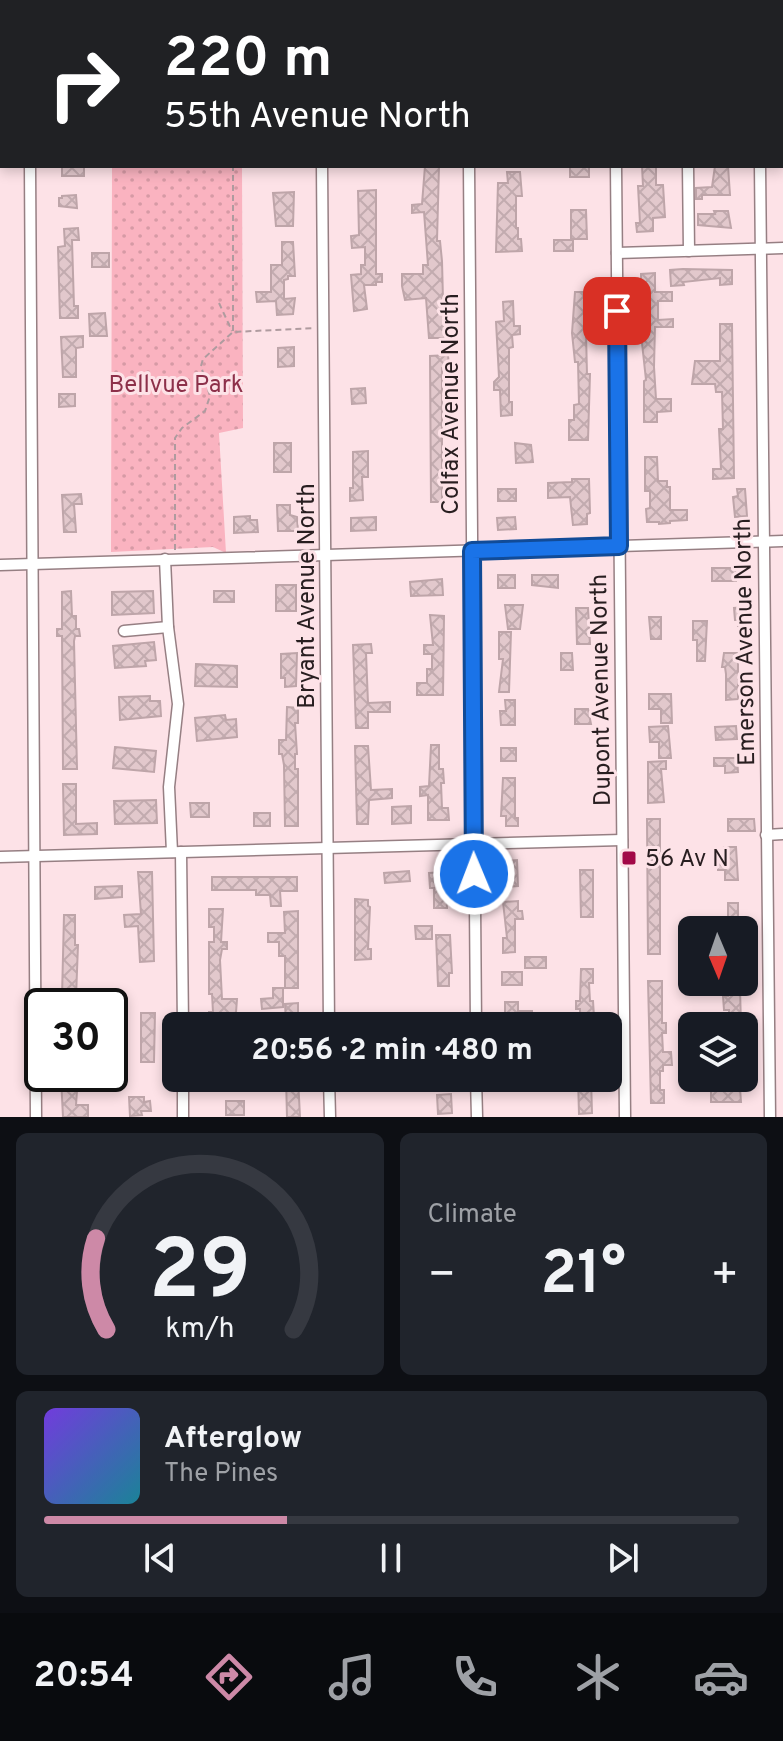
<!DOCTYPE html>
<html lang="en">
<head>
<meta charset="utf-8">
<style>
  body { margin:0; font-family:Overpass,sans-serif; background:#20242c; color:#f1f3f6; height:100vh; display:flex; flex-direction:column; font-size:30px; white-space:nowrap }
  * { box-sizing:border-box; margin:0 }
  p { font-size:26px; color:#9ea1a6 }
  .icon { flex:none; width:44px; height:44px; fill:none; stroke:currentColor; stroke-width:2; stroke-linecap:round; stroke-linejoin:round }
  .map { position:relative; height:1117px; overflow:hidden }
  .sheet { display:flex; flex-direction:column; gap:16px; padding:16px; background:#0d0f14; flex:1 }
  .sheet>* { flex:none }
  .top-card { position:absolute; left:0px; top:0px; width:784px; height:168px; box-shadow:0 4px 12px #0003; background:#202124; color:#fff; overflow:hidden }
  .needle { width:52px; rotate:178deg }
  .buttons { position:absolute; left:678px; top:916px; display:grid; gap:16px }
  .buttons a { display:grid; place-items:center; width:80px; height:80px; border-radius:12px; background:#171b24; box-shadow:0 4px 12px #0003; font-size:40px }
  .speed { position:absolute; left:24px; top:988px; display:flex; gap:16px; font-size:40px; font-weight:700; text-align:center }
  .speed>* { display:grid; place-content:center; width:104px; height:104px; border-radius:50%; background:#171b24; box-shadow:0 4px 12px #0003; line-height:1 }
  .speed .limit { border:4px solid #111; border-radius:12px; background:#fff; color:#111 }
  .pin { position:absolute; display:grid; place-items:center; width:68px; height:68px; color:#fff; margin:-34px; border-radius:16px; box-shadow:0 4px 12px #0006 }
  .me { position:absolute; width:88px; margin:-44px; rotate:359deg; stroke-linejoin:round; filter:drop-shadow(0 0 6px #0008) }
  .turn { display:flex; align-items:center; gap:28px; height:168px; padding:0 32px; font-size:36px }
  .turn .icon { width:104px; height:104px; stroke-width:2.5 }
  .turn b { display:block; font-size:56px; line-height:68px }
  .big { font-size:60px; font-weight:700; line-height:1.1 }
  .sheet .tile { flex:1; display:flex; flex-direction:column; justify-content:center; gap:12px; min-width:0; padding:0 28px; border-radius:12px; background:#20242c }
  .sheet .dial { align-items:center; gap:0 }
  .dial svg { height:208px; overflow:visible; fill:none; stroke:#363941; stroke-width:7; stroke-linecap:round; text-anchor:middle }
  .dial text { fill:#f1f3f6; stroke:none }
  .song { display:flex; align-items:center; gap:24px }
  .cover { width:96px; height:96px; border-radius:12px; background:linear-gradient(135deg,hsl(260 70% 55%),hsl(190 70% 35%)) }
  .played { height:8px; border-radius:4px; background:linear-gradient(90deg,#cd89a7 35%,#363941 35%) }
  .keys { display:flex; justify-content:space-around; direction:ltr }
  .heat { display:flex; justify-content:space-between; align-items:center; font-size:44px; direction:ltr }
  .sheet .tiles { flex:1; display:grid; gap:16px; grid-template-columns:1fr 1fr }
  .tile:last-child { grid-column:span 2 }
  .trip { position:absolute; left:162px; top:1012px; width:460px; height:80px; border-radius:12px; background:#171b24; box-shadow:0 4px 12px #0003; font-weight:700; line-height:80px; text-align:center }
  .menu { display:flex; height:128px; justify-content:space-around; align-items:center; background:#090b0e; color:#9ea1a6 }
  .menu .icon { width:56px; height:56px }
  .menu .active { color:#cd89a7 }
  .menu b { font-size:36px; color:#f1f3f6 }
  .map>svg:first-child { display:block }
  .park { fill:url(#park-dots) }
  .building { fill:url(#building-cross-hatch); stroke:#bea5a9; stroke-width:2 }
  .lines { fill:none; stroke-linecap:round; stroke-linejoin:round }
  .minor-casing { stroke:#967f83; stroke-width:13 }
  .path { stroke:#af9b9f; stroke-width:2; stroke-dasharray:6 4; stroke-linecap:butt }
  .minor { stroke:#fff; stroke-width:10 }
  .route-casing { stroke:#114b97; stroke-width:20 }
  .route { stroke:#1a73e8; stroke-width:14 }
  .poi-dot { fill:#a20847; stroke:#fde2e7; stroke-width:3 }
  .labels { text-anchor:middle; stroke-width:6; stroke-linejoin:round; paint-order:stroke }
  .park-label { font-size:24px; fill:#8d304a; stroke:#fde2e7 }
  .street-label { font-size:24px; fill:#281e20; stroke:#fde2e7 }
  .poi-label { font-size:24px; fill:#281e20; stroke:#fde2e7; text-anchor:start }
</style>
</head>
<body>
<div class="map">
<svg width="783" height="1117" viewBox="0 0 783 1117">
  <defs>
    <pattern id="park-dots" width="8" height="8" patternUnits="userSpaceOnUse" patternTransform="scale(2)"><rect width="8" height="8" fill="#fab3c0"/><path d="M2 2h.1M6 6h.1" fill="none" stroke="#d69aa5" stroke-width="1.8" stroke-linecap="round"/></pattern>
    <pattern id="building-cross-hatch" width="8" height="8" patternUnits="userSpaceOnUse" patternTransform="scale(2)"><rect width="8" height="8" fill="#e2c8cc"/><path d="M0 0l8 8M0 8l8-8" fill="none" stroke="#c2abaf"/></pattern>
  </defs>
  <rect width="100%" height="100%" fill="#fde2e7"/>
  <path class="park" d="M112 166H242L243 428 219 433 226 553 213 547 111 552Z"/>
  <g class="building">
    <rect x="62" y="166" width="22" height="10"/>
    <path d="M425 166H439L437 241H440L442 261 444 338H429L426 298 405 300 402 286V274H423V265H428L424 212 412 213V205L422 204Z"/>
    <rect x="570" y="166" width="19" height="11"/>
    <path d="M642 166H656V185H663L665 217 653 218V231L637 232 636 223H640L638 186H643Z"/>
    <path d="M715 166H728L730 195H702V199H696V188L712 187Z"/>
    <path d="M507 172H520L522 196H516V228H518V239H521L522 251 496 252 498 183H508Z"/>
    <path d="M376 190V274H382V282H376V285H364L367 309 354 311 351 275 361 274V265H365V247L352 248 351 236 359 235 358 191Z"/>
    <path d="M294 192 293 226H276L273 193Z"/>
    <path d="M76 195 77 208 59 206V198H62V196Z"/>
    <path d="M571 210H586L587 239H571Z"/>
    <path d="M714 211H728L731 228 698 225V214H715Z"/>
    <path d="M78 228 79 240H72L74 306H78V318H60L58 247 65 246 64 229Z"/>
    <rect x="554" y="240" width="19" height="11"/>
    <path d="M282 242H293L295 276H288V279L284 280V299L295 298 293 314 277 315 276 301 257 302 256 292H271V265H282Z"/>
    <rect x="92" y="253" width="17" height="14"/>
    <path d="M683 269 732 270V284L720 285V278L683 282 684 285 671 286 670 270Z"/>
    <path d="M655 273V292H672V301H658V320L673 319V327H655L654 367 656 399H671V411L657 412V422H644V381L646 380 642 343 641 274Z"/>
    <path d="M575 292H585L587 374H590L588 440H569V420H574V405L579 404 578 362H575L572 333Z"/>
    <path d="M513 301 514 326H520V334L512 335 513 347 509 348V402H512V415L501 416 500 390H494V382L499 377 496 322 504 321 503 302Z"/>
    <path d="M105 313 107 336H90L89 314Z"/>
    <path d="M720 324H732L734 478 713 479V469H721L719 429H723L722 392H716L715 384H692L695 361H720Z"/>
    <path d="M83 336V347L76 348V377H63L61 337Z"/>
    <path d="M294 347V366L278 367V348Z"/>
    <path d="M448 355 449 367 442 368V502H431L430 356Z"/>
    <path d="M365 388 366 403 352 404 351 389Z"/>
    <path d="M59 394H75V406L59 407Z"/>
    <rect x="274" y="443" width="17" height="29"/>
    <path d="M515 443 531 445 533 462 516 463Z"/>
    <path d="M368 451V477H362L363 500 350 501V488H353V452Z"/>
    <path d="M645 457H657L658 481H667V487H670V510H687V520L670 521V523L659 524V522H647L646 509 650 508V491H645Z"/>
    <path d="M572 479H589L590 513 587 514V524L573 525 570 497 548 498V483L572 482Z"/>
    <rect x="498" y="489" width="18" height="12"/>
    <path d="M737 489H745L747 516 735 517 733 497 738 496Z"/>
    <path d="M81 494 82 504H74L76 532H64L62 495Z"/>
    <path d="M277 505H290V515L297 517 298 531H278Z"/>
    <path d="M250 516V520H257L258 532 234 533V517Z"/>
    <path d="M376 517V530L351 531V518Z"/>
    <path d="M515 517 516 529 498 530 497 518Z"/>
    <rect x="712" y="568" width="24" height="13"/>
    <rect x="498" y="575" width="17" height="13"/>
    <path d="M532 575H558V588L532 585Z"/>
    <path d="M442 579 443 595 411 596 410 582Z"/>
    <rect x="276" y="585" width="20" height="26"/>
    <path d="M71 591 72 616H76V629H79L80 636H75L74 641 77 769H63L62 636H57V629H62V592Z"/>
    <path d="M153 591 154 613 112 615V592Z"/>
    <rect x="214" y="591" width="20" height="11"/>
    <path d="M505 605H523L520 629H508Z"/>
    <path d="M746 607 747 626H738V620H735L734 608Z"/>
    <path d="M576 608H588L590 644H577Z"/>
    <path d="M430 615 444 616 443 695H417V683H427V669H432V654H424V645H433Z"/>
    <path d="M649 617H661V639H651Z"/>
    <path d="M693 621H707L705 661H697V640H693Z"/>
    <path d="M499 632H511L509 692H499L503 659H499Z"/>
    <path d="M154 642 156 660 145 661 146 666 115 668 113 646Z"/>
    <path d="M371 644 372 653H366L368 703 390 702V712H368V728H356L353 645Z"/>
    <path d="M297 653 296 686 285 687V678H281V654Z"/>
    <path d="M561 653H572L573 670H561Z"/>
    <path d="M724 653H738V699L726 700V674L725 667H722Z"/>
    <path d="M196 664 237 666V687L195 686Z"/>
    <path d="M649 694H671L672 723H661V709H649Z"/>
    <path d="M150 696V701H160L161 716 120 720 119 697Z"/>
    <path d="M505 700H515V725H501L500 711H506Z"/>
    <path d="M287 707 298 708V723H295L297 754H295V769H298V826H285L284 765 282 754H279V740H286Z"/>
    <path d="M575 709H588L591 724H575Z"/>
    <path d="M225 715 226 720 236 719 237 737 197 741 195 718Z"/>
    <path d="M668 726 671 758H659V742H650L649 727Z"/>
    <path d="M736 726 737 739 716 740 715 727Z"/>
    <path d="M431 745H439V769H443L444 783H441L442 808H448L449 820H428V795L420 796V787L429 786Z"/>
    <path d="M355 746H368L371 790 392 789V798L369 800 368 824H357Z"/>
    <path d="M115 747 156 751 154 772 113 768Z"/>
    <rect x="501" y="748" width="15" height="13"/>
    <path d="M714 758H737L738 772 725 773V766H714Z"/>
    <path d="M666 761V769H661L664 802 648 803V762Z"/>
    <path d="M503 778H515V818H518V826H506V816H501Z"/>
    <path d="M63 784H76V824L97 823V834L64 835Z"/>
    <path d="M156 800 157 823 115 824 114 801Z"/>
    <path d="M190 803H209V817H191Z"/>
    <path d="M411 806V823L392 824V807Z"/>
    <rect x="254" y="813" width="16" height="13"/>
    <path d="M647 819H660V954H648Z"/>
    <path d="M728 819H754L755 831H728Z"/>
    <path d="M724 847H736L738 880H725V870H718V862H725Z"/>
    <path d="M517 860 518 886 504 887 503 869 506 868V861Z"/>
    <path d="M580 870H593V917H581Z"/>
    <path d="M409 871 410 881 385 883 384 873Z"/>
    <path d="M138 872H152L154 961 140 962 138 926 125 927 124 915 141 914Z"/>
    <path d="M445 872 447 908H434V888H430L429 873Z"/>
    <path d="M212 877H297V891H280L281 906H271L270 895H256V890H212Z"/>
    <path d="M122 886V897L95 899V887Z"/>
    <path d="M355 899 368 900V906L370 907 368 949H371V959L355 960Z"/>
    <path d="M518 901V911H522L523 919H515V952L503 953V938H507L503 902Z"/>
    <rect x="728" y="903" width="10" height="27"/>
    <path d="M209 909H223L221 942H227V949H222L220 960 222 999H237L235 1026H209V1012H213L212 994H209V942H214V927H209Z"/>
    <path d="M298 911V988H285V956H279V942H268V933H285L284 912Z"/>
    <path d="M64 915H75V945H78L76 997H62Z"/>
    <path d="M415 926H432V939H416Z"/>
    <path d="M436 935H450L452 973H449V986H438Z"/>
    <rect x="525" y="957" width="21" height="11"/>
    <path d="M581 969H593V983H589L590 1001H593L594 1017H580V1009H576V1001H580Z"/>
    <rect x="502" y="972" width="20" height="13"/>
    <path d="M648 981H662V1023H666V1033H662L663 1052H671L672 1065H663V1071H660V1090H664V1103H651Z"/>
    <path d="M273 988H283V1007L262 1009 261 999 273 998Z"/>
    <path d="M728 988H740L741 1026H729V1010H724L723 996H728Z"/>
    <path d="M505 1002H518V1011H532V1020L505 1019Z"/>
    <path d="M298 1003V1022L286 1023 285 1004Z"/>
    <path d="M141 1013H155L154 1062H141Z"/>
    <path d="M61 1077H78L76 1105H88V1117H63Z"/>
    <path d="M286 1078H298L300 1117H287Z"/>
    <path d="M578 1078H591L592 1113 579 1114Z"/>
    <path d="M696 1078H718V1088H740L741 1102H711V1087H696Z"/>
    <path d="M451 1094 452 1113 438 1114 437 1095Z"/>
    <path d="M129 1097H144V1102L150 1101 151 1111H141L142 1115 130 1116Z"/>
    <rect x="226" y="1101" width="18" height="14"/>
  </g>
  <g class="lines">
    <defs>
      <g id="minor">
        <path d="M27 0V2"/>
        <path d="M321 0V2"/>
        <path d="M467 0V2"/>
        <path d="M544 0V2"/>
        <path d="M613 0V2"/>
        <path d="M687 0V2"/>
        <path d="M758 0V2"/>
        <path d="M0 94H2"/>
        <path d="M30 166 36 1117"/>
        <path d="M322 166 329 1026"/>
        <path d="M469 166 476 1026"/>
        <path d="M616 166 625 1117"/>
        <path d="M688 166 689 251"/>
        <path d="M760 166 770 1117"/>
        <path d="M617 253 783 248"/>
        <path d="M165 559 168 627 178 704 169 787 172 852"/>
        <path d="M0 565 783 541"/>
        <path d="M124 631 168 627"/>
        <path d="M766 835 783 834"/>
        <path d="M181 852 183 1026"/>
        <path d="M0 857 622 840"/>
        <path d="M183 1078V1117"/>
        <path d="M329 1078 330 1117"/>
        <path d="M476 1078 477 1117"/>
      </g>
    </defs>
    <use href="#minor" class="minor-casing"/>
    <g class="path">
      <path d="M219 303 232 331"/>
      <path d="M233 331V166"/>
      <path d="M175 550V438L182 428 205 411 210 396 201 366 203 359 233 332 315 328"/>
    </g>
    <use href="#minor" class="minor"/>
  </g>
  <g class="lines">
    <defs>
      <path id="route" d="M474 874 472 551 619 546 617 311"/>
    </defs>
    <use href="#route" class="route-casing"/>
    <use href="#route" class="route"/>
  </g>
  <rect class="poi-dot" x="621" y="850" width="16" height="16" rx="4"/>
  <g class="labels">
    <g class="park-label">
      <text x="176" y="392">Bellvue Park</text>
    </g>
    <g class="street-label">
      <text transform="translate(450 404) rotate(-90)" y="8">Colfax Avenue North</text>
      <text transform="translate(306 596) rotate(-90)" y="8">Bryant Avenue North</text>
      <text transform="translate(744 642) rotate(-91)" y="8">Emerson Avenue North</text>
      <text transform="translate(600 690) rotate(-91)" y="8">Dupont Avenue North</text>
    </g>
    <g class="poi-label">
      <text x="645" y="866">56 Av N</text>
    </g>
  </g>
</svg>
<div class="buttons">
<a><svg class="needle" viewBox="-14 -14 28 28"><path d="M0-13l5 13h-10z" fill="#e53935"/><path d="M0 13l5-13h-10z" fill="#9ea1a6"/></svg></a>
<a><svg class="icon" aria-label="layers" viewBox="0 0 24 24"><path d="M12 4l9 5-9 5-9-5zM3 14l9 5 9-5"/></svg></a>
</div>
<div class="speed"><div class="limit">30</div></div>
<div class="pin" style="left:617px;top:311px;background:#d93025"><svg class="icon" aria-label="arrive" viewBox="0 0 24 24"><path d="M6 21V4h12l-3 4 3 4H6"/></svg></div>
<svg class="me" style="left:474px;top:874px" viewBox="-20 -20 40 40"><circle r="17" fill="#1a73e8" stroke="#fff" stroke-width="3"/><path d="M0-11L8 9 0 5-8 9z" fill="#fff"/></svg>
<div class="trip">20:56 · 2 min · 480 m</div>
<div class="top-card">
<div class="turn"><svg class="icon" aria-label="right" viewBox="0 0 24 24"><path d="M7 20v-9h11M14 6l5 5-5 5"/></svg><div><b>220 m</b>55th Avenue North</div></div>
</div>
</div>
<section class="sheet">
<div class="tiles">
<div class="tile dial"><svg viewBox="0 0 100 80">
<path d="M14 69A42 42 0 1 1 86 69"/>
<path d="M14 69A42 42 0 0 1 10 34" stroke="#cd89a7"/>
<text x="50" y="56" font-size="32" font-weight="700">29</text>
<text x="50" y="72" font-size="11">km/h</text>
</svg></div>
<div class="tile"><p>Climate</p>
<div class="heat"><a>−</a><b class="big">21°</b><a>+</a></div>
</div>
<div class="tile">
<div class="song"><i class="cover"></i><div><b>Afterglow</b><p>The Pines</p></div></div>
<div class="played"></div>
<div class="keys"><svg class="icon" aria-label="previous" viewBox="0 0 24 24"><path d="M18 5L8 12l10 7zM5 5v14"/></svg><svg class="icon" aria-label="pause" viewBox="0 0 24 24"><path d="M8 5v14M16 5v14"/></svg><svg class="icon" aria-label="next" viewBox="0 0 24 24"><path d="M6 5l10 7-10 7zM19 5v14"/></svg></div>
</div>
</div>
</section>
<nav class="menu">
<b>20:54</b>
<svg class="icon active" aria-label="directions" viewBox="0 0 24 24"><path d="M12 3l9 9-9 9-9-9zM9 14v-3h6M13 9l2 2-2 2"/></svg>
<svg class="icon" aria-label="music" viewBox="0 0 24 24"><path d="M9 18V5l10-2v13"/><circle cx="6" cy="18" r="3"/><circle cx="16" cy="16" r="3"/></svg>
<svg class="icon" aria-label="phone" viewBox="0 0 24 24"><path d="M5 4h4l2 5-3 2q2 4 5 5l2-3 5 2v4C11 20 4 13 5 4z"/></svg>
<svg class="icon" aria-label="climate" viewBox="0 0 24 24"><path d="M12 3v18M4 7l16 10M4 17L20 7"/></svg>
<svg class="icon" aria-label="car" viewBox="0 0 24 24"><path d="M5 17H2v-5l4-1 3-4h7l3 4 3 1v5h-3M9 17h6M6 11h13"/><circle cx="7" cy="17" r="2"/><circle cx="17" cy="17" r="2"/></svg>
</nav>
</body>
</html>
